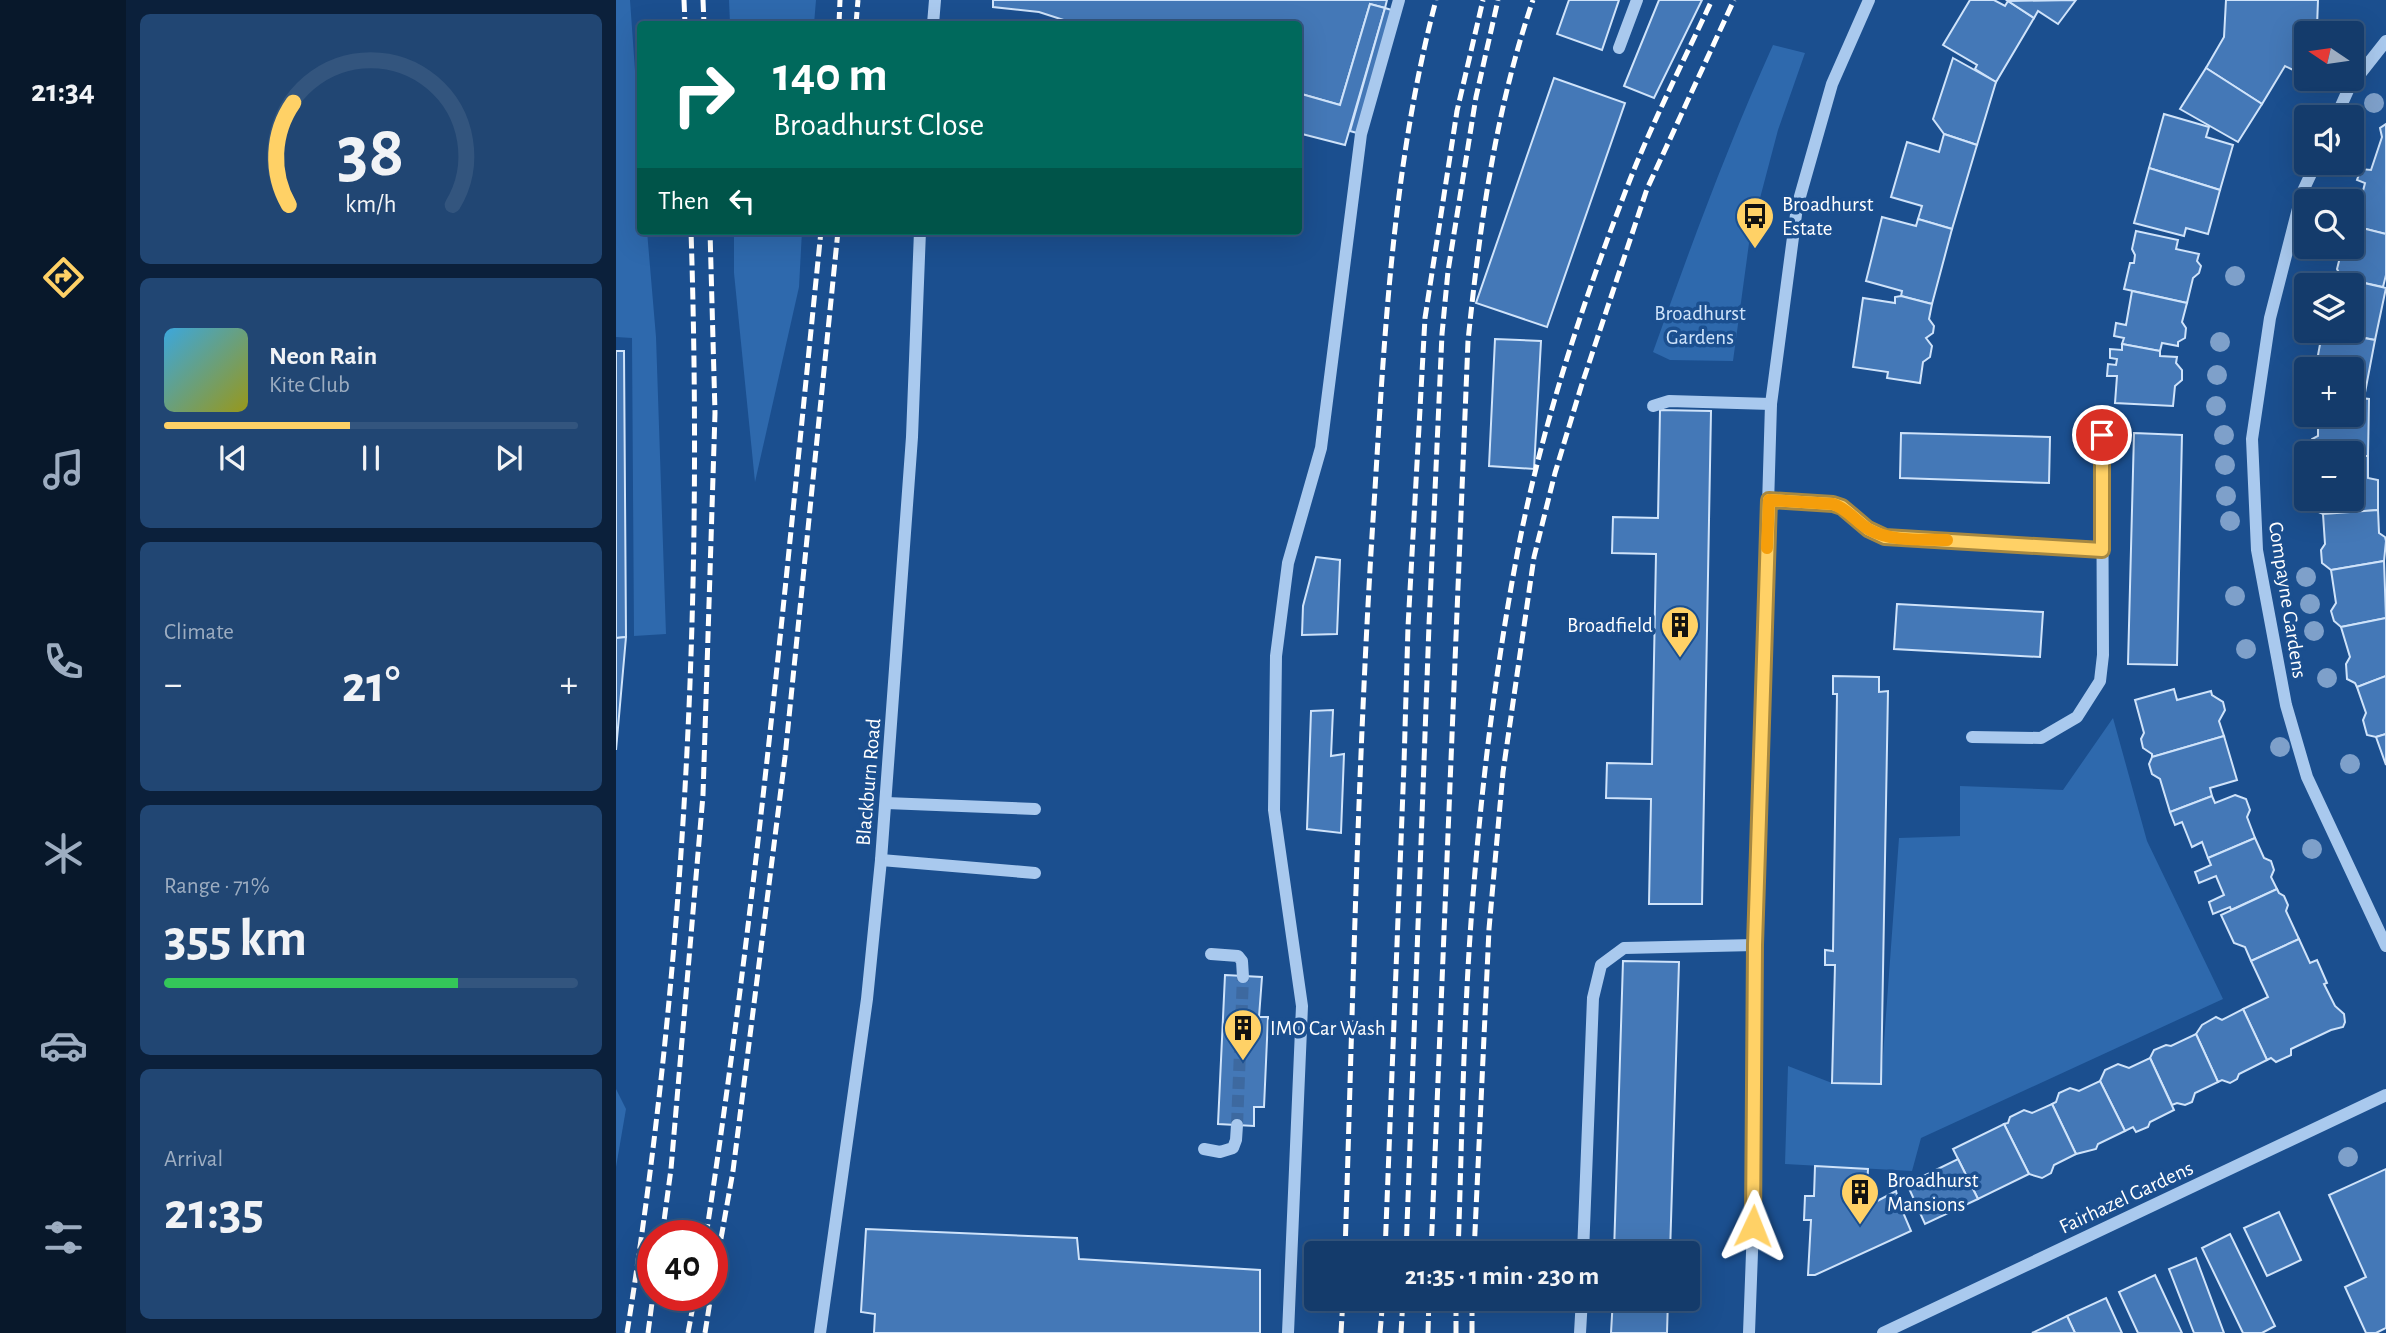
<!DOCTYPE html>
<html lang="en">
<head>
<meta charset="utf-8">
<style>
  body { margin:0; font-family:"Alegreya Sans",sans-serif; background:#214673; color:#f1f3f6; height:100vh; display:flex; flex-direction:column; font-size:26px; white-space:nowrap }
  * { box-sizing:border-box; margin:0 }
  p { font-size:23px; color:#9dadc1 }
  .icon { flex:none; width:38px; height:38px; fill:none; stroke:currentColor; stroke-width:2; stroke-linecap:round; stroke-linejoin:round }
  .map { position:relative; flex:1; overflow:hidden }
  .sheet { display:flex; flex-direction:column; gap:14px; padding:14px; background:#0b203b; width:490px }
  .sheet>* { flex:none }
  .guide { position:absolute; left:21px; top:21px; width:665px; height:214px; border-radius:7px; box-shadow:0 7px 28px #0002,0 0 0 2px #33557e; background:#00695c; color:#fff; overflow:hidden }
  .needle { width:46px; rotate:283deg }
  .fabs { position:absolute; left:1678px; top:21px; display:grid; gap:14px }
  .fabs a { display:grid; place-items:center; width:70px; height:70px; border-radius:7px; background:#143b6b; box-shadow:0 7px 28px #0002,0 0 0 2px #33557e; font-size:35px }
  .speed { position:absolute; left:21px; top:1220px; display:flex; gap:14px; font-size:35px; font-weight:700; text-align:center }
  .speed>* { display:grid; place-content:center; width:91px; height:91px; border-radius:50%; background:#143b6b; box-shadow:0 7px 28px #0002,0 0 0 2px #33557e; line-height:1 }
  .speed .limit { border:10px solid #d22; background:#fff; color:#111 }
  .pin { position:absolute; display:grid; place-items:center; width:60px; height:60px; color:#fff; margin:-30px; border:4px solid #fff; border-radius:50%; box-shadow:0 2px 7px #0007 }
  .me { position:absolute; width:77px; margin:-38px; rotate:2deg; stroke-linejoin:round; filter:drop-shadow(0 0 5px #0008) }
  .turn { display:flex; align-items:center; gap:24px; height:147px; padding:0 21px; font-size:32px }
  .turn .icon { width:91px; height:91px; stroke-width:2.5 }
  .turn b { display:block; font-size:49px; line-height:60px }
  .then { display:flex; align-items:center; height:66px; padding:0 21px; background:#0003; gap:14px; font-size:26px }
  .big { font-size:52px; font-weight:700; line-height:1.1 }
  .sheet .widget { flex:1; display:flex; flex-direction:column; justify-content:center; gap:10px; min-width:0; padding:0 24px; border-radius:10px; background:#214673 }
  .sheet .dial { align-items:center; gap:0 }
  .dial svg { height:182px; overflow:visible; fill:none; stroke:#33557e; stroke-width:7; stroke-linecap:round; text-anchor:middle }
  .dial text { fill:#f1f3f6; stroke:none }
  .song { display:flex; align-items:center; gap:21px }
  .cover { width:84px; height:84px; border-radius:10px; background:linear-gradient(135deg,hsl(200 70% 55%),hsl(60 70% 35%)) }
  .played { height:7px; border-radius:4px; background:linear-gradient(90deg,#ffd166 45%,#33557e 45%) }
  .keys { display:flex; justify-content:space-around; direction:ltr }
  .heat { display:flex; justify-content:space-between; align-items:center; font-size:38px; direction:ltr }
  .charge { height:10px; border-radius:5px; background:linear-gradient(90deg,#34c759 71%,#33557e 0) }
  .trip { position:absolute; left:688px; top:1241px; width:396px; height:70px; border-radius:7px; background:#143b6b; box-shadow:0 7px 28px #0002,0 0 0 2px #33557e; font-weight:700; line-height:70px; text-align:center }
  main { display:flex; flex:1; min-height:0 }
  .tab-bar { display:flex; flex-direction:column; width:126px; justify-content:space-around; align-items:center; background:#08182b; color:#9dadc1 }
  .tab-bar .icon { width:49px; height:49px }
  .tab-bar .current { color:#ffd166 }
  .tab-bar b { font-size:32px; color:#f1f3f6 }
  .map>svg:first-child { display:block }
  .green { fill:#2e69ad }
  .building { fill:#4478b7; stroke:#cfe3fa; stroke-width:2 }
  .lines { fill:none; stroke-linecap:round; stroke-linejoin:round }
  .minor-tunnel { stroke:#3d69a0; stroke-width:12; stroke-dasharray:12 6; stroke-linecap:butt }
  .minor { stroke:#a9c9ee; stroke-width:12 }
  .rail { stroke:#fff; stroke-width:5; stroke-dasharray:12 5; stroke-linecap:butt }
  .tree { fill:#7ea0ca }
  .route-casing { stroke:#a68842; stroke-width:18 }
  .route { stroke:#ffd166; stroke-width:12 }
  .slow { stroke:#f59e0b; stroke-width:12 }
  .labels { text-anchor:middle; stroke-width:7; stroke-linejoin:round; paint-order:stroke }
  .poi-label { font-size:21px; fill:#fff; stroke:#1b4f8f; text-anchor:start }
  .park-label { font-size:21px; fill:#cfe3fa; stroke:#1b4f8f }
  .street-label { font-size:21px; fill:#fff; stroke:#1b4f8f }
</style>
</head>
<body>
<main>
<nav class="tab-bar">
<b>21:34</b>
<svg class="icon current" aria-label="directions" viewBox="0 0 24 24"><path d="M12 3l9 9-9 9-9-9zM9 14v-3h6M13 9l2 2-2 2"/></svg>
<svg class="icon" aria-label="music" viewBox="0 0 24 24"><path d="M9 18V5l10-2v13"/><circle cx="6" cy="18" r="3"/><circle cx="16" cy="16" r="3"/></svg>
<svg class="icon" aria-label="phone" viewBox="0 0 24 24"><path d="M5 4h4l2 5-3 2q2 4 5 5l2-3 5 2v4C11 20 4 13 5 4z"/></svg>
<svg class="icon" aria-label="climate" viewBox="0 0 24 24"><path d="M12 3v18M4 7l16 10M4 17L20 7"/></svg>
<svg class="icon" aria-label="car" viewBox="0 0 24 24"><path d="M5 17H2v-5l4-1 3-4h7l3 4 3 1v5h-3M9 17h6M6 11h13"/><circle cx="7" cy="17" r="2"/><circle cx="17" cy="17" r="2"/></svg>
<svg class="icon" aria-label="filters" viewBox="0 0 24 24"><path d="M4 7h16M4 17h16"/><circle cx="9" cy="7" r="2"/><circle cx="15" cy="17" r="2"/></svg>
</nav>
<section class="sheet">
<div class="widget dial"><svg viewBox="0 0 100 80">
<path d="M14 69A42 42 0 1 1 86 69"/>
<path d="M14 69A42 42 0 0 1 16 24" stroke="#ffd166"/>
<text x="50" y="56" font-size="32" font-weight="700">38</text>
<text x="50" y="72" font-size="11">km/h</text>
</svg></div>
<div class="widget">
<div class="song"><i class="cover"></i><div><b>Neon Rain</b><p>Kite Club</p></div></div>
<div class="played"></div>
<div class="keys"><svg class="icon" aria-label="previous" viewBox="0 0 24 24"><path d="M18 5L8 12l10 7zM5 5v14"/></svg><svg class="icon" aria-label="pause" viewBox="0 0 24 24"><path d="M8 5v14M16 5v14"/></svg><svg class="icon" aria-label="next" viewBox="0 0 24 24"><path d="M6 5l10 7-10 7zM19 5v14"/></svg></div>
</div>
<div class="widget"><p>Climate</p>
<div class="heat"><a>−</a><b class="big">21°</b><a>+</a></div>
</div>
<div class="widget"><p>Range · 71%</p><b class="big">355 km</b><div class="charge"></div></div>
<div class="widget"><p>Arrival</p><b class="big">21:35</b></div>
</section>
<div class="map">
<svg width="1770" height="1333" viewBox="0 0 1770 1333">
  <rect width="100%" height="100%" fill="#1b4f8f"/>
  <g class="green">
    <path d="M0 0H14L24 141V231H31L40 337 50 634 18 636 16 338 0 337Z"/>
    <path d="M113 0H200L198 24H114Z"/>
    <path d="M1157 45 1189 53 1162 130 1134 236 1117 361 1054 360 1037 352C1074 248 1112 145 1157 45Z"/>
    <path d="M118 231H186L183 287 139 482 118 273Z"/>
    <path d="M1497 718 1531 841 1607 999 1305 1138 1296 1171 1169 1164 1172 1066 1216 1083H1265L1283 838 1344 836V786L1447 790Z"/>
    <path d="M0 1089 10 1109 0 1167Z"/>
  </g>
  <g class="building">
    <path d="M377 0H771L769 8 754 4 724 105 682 93V24H460L423 12 377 7Z"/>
    <path d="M953 0H1003L986 50 941 34Z"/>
    <path d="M1043 0H1086L1038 98 1008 86Z"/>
    <path d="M1354 0H1378L1389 6 1392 1 1418 18 1380 82 1359 69 1361 65 1327 45Z"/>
    <path d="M1460 0 1442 24 1422 11 1418 18 1392 1Z"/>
    <path d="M1610 0H1702L1701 27 1695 26 1684 45 1690 48 1677 70 1669 66 1646 104 1590 68 1608 37Z"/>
    <path d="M754 4 769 8 729 145 682 133V93L724 105Z"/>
    <path d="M769 8 782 12 748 135 734 131Z"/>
    <path d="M1337 58 1380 82 1361 145 1328 134 1317 119Z"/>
    <path d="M1590 68 1646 104 1622 142 1564 109Z"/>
    <path d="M938 78 1009 103 931 327 860 303Z"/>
    <path d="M1548 114 1593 127 1590 137 1617 145 1604 190 1533 168Z"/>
    <path d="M1770 124V234L1738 226 1749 183 1741 180 1745 169 1755 170 1766 137 1764 128Z"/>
    <path d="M1328 134 1361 145 1336 229 1302 219 1306 206 1275 197 1291 142 1323 152Z"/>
    <path d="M1533 168 1604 190 1592 234 1570 228 1568 236 1518 223Z"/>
    <path d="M1266 217 1300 226 1302 219 1336 229 1316 304 1285 296 1286 291 1250 281Z"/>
    <path d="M1738 226 1770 234V275L1767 287 1726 278 1721 269 1724 257 1729 255 1731 247H1736V227Z"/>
    <path d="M1520 231 1562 240 1560 249 1583 254 1581 261 1585 266 1583 273 1577 278 1571 303 1508 289 1514 263H1518L1519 255 1516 249Z"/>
    <path d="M1726 278 1770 288 1759 340 1714 331H1736V285H1717Z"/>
    <path d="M1516 291 1571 303 1566 322 1570 328 1569 338 1562 342V346L1546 343 1544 351 1506 344 1508 338 1498 336 1500 323 1510 325Z"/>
    <path d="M1285 296 1316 304 1313 319 1318 326 1317 333 1310 338 1316 346 1314 357 1307 362 1304 383 1271 378 1272 372 1237 367 1247 298 1279 303V297Z"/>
    <path d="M1715 332 1759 340 1748 398 1736 397V369H1701L1707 366 1708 360 1702 355 1705 339Z"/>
    <path d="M879 339 925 341 918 469 873 466Z"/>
    <path d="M1506 344 1544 351V356L1561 357 1560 363 1566 370V380L1559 386 1557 406 1499 403 1501 376H1491L1492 364 1500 365 1501 359 1494 358V349L1506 350Z"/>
    <path d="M0 351H8L10 637 0 638Z"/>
    <path d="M1736 397 1753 399 1752 456H1736V453H1700L1696 451V439L1702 436V421L1696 415H1736Z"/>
    <path d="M1044 410 1095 411 1086 904H1033L1035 799 990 798 991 763 1036 764 1040 554 996 553 997 517 1042 518Z"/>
    <path d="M1285 433 1434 437 1433 483 1284 478Z"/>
    <path d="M1518 433 1566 435 1561 665 1512 664Z"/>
    <path d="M1736 456H1752V478L1762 480V510L1707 514 1698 510 1697 499H1736Z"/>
    <path d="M1762 510 1763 533 1769 537 1770 541 1768 561 1715 570 1706 563 1705 550 1709 544 1707 514Z"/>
    <path d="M700 557 724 560 721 634 686 635 687 606Z"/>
    <path d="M1768 561 1770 618 1725 627 1718 621 1715 611 1720 603 1715 570Z"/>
    <path d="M1281 604 1427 612 1424 657 1278 649Z"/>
    <path d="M1770 618V676L1741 687 1739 683 1731 679 1730 664 1734 657 1725 627Z"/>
    <path d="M10 637 0 750V638Z"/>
    <path d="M1217 676 1263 677V692L1272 691 1265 1084 1216 1083 1219 965H1209V950L1217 951 1221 694H1217Z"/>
    <path d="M1770 676V734L1760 737 1751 735 1747 720 1750 713 1741 687Z"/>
    <path d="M1558 689 1561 700 1595 691 1596 695 1607 702 1609 710 1603 721 1608 736 1536 757V754L1527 748 1525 739 1528 733 1519 700Z"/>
    <path d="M717 710 715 756 728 754 725 833 691 829 695 711Z"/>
    <path d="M1770 734V765L1760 737Z"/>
    <path d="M1608 736 1621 780 1594 788 1596 796 1554 812 1544 779 1536 774 1533 764 1536 757Z"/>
    <path d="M1619 795 1630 799 1634 810 1631 817 1639 838 1592 858 1586 842 1576 847 1566 822 1559 825 1554 812 1596 796 1599 803Z"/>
    <path d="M1639 838 1648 858 1655 861 1658 870 1655 877 1661 889 1615 910 1614 907 1597 914 1593 902 1608 895 1600 876 1583 883 1579 872 1595 865 1592 858Z"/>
    <path d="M1661 889 1663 893 1668 896 1672 905 1670 911 1683 939 1635 961 1629 947 1618 943 1605 915Z"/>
    <path d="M1683 939 1694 963 1701 960 1711 983 1708 984 1719 1006 1728 1014 1729 1022 1727 1027 1715 1030 1675 1049V1055L1660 1062 1655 1058 1651 1060 1627 1009 1652 997 1635 961Z"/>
    <path d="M1007 961 1063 962 1054 1253H998Z"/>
    <path d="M609 975 646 977 643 1017H652L648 1107H638V1126L602 1124Z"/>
    <path d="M1627 1009 1651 1060 1623 1074 1621 1079 1614 1083 1606 1080 1602 1082 1580 1034 1586 1025 1600 1017 1606 1020Z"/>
    <path d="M1580 1034 1602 1082 1579 1093 1576 1102 1569 1105 1561 1103 1556 1105 1534 1058 1538 1050 1550 1045 1555 1046Z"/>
    <path d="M1534 1058 1558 1110 1534 1122 1532 1127 1520 1132 1517 1127 1509 1131 1484 1081 1489 1070 1502 1064 1513 1068Z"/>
    <path d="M1484 1081 1509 1131 1482 1144 1480 1149 1460 1154 1436 1104 1440 1102 1443 1093 1454 1088 1463 1091Z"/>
    <path d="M1436 1104 1460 1154 1438 1165 1435 1173 1426 1178 1413 1174 1388 1124 1392 1123 1394 1117 1408 1110 1416 1113Z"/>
    <path d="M1388 1124 1413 1174 1362 1199 1337 1149Z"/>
    <path d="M1342 1159 1362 1199 1309 1224 1291 1184Z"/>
    <path d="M1199 1166 1252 1169 1250 1207 1280 1191 1283 1203 1295 1231 1199 1275H1192L1195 1220H1188L1189 1196H1198Z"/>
    <path d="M1770 1169V1328L1760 1333H1750L1729 1287 1750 1277 1713 1195Z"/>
    <path d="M1663 1212 1685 1260 1651 1276 1628 1228Z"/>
    <path d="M250 1229 461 1238 463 1259 644 1270V1333H258L259 1314 245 1312Z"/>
    <path d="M1614 1234 1659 1326 1646 1333H1627L1586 1248Z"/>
    <path d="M1580 1258 1608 1333H1578L1553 1269Z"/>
    <path d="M1539 1275 1566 1333H1522L1503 1292Z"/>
    <path d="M997 1298H1052L1051 1333H995Z"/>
    <path d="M1490 1298 1506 1333H1459L1451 1316Z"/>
    <path d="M1451 1316 1459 1333H1416Z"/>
  </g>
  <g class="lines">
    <path class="minor-tunnel" d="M621 1125 627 977"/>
    <g class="minor">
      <path d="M317 24 319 0"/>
      <path d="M1003 48 1021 0"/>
      <path d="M1720 117 1733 88 1770 41"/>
      <path d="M1700 163 1686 193 1654 318 1636 439 1641 550 1670 705 1691 777 1770 946"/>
      <path d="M1037 406 1053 401 1155 404"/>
      <path d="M1153 500 1217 504 1226 507 1252 529 1269 536 1486 550"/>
      <path d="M1356 737 1425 738 1461 717 1484 681 1487 655 1486 435"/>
      <path d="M270 803 419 809"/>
      <path d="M265 860 419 873"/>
      <path d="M595 954 622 956 626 961 627 977"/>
      <path d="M588 1149 604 1152 617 1148 620 1140 621 1125"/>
      <path d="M967 1253 977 998 985 965 1008 948 1139 945"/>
      <path d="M204 1333 251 999 265 860 296 437 304 231"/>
      <path d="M672 1333 686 1006 658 810 660 656 672 563 705 448 745 134 783 0"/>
      <path d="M964 1333 966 1298"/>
      <path d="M1133 1333 1138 1199 1139 945 1155 404 1181 207 1216 84 1253 0"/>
      <path d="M1267 1333 1770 1095"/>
    </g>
    <g class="rail">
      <path d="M68 0 69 24"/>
      <path d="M87 0 88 24"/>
      <path d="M223 24 224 0"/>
      <path d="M240 24 242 0"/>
      <path d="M46 1236 55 1169 87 795 99 413 94 231"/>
      <path d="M90 1236C141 902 171 566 205 231"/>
      <path d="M729 1253C737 998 742 743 759 489 769 325 778 159 820 0"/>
      <path d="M769 1253 788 764 792 627 809 318 841 111 867 0"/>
      <path d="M790 1253 813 625 826 334 832 271 860 97 882 0"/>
      <path d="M815 1253 852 341C864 225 879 111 917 0"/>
      <path d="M842 1253C846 1143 847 1032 855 922 864 799 878 677 901 555 924 431 969 295 1015 177 1039 117 1069 58 1096 0"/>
      <path d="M858 1253 873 929 887 772 918 557 939 473 965 387 1031 189 1118 0"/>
      <path d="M96 1289 117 1171 169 757 222 231"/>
      <path d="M11 1333C69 970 87 599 75 231"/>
      <path d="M32 1333 37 1295"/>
      <path d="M72 1333 79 1295"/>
      <path d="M89 1333 95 1295"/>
      <path d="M725 1333 727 1298"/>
      <path d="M764 1333 767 1298"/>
      <path d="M785 1333 787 1298"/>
      <path d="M812 1333 813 1298"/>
      <path d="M840 1333V1298"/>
      <path d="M856 1333V1298"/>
    </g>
  </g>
  <g class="tree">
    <circle cx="1758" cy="103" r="10"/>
    <circle cx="1619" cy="276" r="10"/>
    <circle cx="1604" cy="342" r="10"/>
    <circle cx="1601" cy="375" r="10"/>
    <circle cx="1600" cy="406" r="10"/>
    <circle cx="1608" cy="435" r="10"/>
    <circle cx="1609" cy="465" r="10"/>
    <circle cx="1610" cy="496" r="10"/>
    <circle cx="1614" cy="521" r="10"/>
    <circle cx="1690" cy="577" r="10"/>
    <circle cx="1619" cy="596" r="10"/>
    <circle cx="1694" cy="604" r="10"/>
    <circle cx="1698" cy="631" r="10"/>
    <circle cx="1630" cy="649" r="10"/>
    <circle cx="1711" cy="678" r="10"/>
    <circle cx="1664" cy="747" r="10"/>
    <circle cx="1734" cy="764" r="10"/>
    <circle cx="1696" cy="849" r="10"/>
    <circle cx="1732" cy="1157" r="10"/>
  </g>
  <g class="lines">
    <defs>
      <path id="route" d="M1137 1226 1139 945 1153 500 1217 504 1226 507 1252 529 1269 537 1486 550V435"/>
    </defs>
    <use href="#route" class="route-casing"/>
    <use href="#route" class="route"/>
    <path class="slow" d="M1151 548 1153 500 1217 504C1232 509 1240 522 1254 530 1276 542 1307 539 1331 540"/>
  </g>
  <defs>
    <symbol id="bus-pin" viewBox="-11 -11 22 30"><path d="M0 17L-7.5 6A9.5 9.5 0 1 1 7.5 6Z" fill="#ffd166" stroke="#1b4f8f"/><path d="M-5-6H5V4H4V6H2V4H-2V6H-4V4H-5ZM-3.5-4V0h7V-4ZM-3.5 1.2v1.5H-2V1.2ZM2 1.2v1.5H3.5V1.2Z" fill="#111"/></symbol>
    <symbol id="building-pin" viewBox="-11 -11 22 30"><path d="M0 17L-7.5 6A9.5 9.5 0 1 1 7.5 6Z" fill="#ffd166" stroke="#1b4f8f"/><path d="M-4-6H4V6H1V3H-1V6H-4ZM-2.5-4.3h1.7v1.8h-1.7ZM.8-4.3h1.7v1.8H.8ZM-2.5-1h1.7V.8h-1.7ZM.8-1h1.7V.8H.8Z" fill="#111"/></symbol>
  </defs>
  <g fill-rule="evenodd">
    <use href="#bus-pin" x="1117" y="194" width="44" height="60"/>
    <use href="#building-pin" x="1042" y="603" width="44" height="60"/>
    <use href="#building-pin" x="605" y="1006" width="44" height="60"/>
    <use href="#building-pin" x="1222" y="1170" width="44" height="60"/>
  </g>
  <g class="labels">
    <g class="poi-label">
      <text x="1166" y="211">Broadhurst<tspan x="1166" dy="24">Estate</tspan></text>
      <text x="1037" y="632" text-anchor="end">Broadfield</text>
      <text x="654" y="1035">IMO Car Wash</text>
      <text x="1271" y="1187">Broadhurst<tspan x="1271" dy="24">Mansions</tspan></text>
    </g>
    <g class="park-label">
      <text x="1084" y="320">Broadhurst<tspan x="1084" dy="24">Gardens</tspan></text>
    </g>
    <g class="street-label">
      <text transform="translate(1672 600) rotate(81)" y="7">Compayne Gardens</text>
      <text transform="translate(252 782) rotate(-85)" y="7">Blackburn Road</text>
      <text transform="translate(1510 1197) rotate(-25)" y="7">Fairhazel Gardens</text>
    </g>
  </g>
</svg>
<div class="fabs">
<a><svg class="needle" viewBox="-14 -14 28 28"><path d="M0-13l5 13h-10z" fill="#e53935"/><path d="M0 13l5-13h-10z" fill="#9dadc1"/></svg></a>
<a><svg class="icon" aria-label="sound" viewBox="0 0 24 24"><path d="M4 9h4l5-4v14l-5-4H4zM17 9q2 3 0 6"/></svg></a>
<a><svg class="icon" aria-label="search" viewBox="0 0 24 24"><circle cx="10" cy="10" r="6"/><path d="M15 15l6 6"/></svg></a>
<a><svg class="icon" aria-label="layers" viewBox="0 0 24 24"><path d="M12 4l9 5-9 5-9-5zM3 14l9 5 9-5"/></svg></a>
<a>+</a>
<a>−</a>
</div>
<div class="speed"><div class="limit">40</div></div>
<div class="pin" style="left:1486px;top:435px;background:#d93025"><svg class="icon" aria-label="arrive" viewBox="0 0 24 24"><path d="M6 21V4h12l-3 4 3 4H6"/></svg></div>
<svg class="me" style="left:1137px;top:1226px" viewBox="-20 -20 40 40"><path d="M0-17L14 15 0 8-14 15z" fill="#ffd166" stroke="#fff" stroke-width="4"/></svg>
<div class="trip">21:35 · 1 min · 230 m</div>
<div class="guide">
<div class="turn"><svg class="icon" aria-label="right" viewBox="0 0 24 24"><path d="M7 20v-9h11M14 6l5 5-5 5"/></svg><div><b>140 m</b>Broadhurst Close</div></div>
<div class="then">Then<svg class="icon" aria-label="left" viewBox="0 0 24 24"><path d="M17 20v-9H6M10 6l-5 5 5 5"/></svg></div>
</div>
</div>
</main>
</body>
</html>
